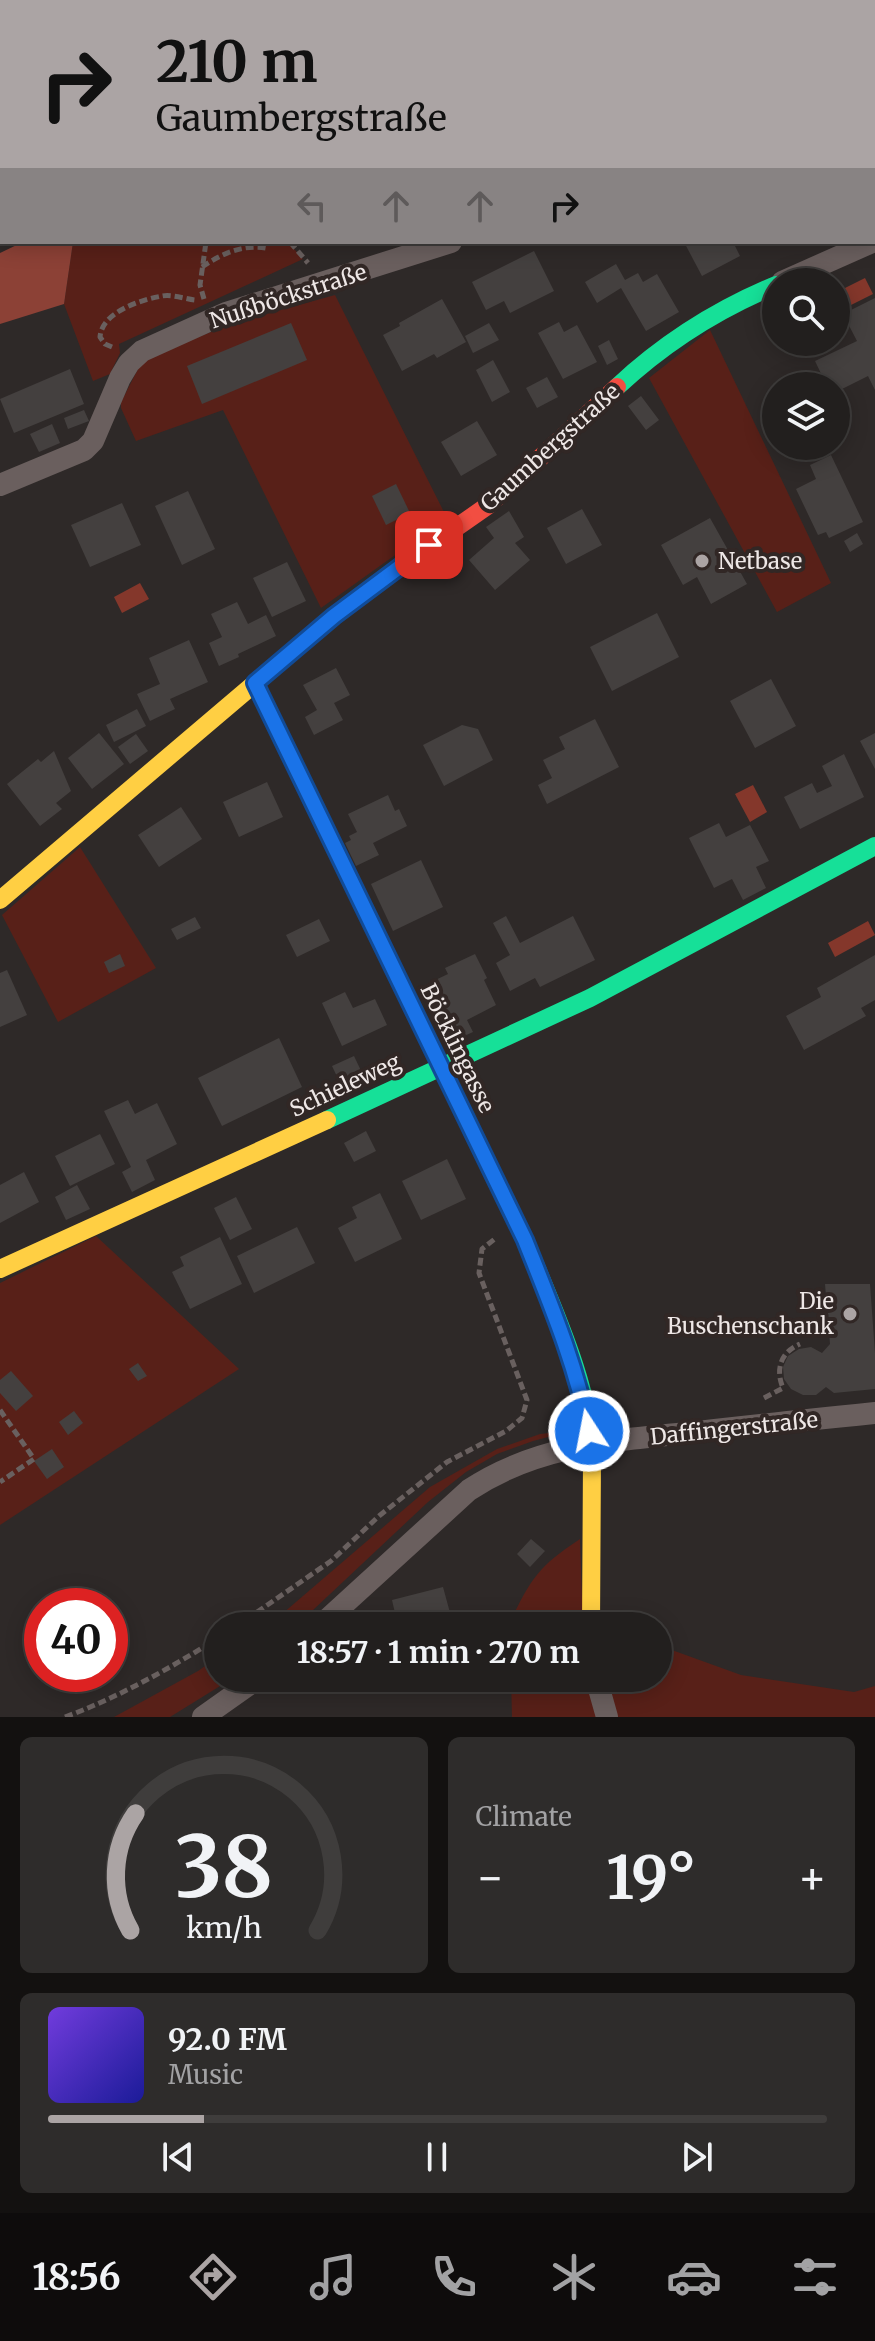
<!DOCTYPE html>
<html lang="en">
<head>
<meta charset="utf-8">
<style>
  body { margin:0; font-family:Merriweather,serif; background:#2e2c2b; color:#f1f3f6; height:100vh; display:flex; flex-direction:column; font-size:30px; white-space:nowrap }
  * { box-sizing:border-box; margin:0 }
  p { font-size:26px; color:#a2a2a4 }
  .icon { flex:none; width:44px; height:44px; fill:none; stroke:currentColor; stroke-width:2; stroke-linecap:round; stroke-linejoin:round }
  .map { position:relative; height:1717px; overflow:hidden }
  .side { display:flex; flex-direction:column; gap:20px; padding:20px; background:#131110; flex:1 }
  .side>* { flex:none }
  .hud { position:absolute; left:0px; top:0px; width:876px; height:244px; box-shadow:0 4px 20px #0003,0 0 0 2px #3f3d3c; background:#aba4a4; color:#111; overflow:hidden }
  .buttons { position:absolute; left:762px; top:268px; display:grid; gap:16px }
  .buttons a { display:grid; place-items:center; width:88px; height:88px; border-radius:50%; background:#221f1e; box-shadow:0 4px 20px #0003,0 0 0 2px #3f3d3c; font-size:40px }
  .speed { position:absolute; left:24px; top:1588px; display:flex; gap:16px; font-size:40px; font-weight:700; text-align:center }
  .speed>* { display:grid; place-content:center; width:104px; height:104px; border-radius:50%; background:#221f1e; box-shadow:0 4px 20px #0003,0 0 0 2px #3f3d3c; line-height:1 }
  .speed .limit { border:12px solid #d22; background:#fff; color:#111 }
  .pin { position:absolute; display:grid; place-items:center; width:68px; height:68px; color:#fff; margin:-34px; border-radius:16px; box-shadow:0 4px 12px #0006 }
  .me { position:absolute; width:88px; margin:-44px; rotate:349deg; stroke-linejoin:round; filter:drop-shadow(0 0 6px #0008) }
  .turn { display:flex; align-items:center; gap:28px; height:168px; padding:0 24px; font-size:36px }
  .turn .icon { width:104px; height:104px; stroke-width:2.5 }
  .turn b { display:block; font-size:56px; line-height:68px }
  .lanes { display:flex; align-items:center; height:76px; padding:0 24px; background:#0003; justify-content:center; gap:40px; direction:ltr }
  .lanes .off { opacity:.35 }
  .big { font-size:60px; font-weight:700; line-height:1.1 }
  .side .widget { flex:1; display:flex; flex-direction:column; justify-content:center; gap:12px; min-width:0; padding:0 28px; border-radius:12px; background:#2e2c2b }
  .side .dial { align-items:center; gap:0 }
  .dial svg { height:208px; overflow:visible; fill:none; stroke:#3f3d3c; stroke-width:7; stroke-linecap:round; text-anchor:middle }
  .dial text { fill:#f1f3f6; stroke:none }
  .song { display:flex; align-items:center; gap:24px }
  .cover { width:96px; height:96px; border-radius:12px; background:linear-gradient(135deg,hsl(260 70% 55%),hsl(240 70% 35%)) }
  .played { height:8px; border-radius:4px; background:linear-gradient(90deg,#aba4a4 20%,#3f3d3c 20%) }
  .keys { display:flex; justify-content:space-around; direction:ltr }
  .heat { display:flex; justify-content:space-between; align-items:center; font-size:44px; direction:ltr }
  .side .tiles { flex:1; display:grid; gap:20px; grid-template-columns:1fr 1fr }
  .widget:last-child { grid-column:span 2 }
  .trip { position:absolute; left:204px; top:1612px; width:468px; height:80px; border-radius:40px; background:#221f1e; box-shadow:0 4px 20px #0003,0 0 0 2px #3f3d3c; font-weight:700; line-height:80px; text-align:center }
  .dock { display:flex; height:128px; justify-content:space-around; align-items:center; background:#0e0c0c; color:#a2a2a4 }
  .dock .icon { width:56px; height:56px }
  .dock .selected { color:#aba4a4 }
  .dock b { font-size:36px; color:#f1f3f6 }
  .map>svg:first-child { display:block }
  .green { fill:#582018 }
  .forest { fill:#8c4136 }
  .water { fill:#84372b }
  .building { fill:#44403f }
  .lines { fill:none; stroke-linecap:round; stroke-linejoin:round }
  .path { stroke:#69605f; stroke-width:5; stroke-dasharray:8 4; stroke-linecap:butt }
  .street { stroke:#6a5f5e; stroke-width:22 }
  .fast { stroke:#16e098; stroke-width:18 }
  .slow { stroke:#ffcf43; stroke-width:18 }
  .jam { stroke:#f24e42; stroke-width:18 }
  .route-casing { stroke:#114b97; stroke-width:20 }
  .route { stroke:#1a73e8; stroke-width:14 }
  .poi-dot { fill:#aba4a4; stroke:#312725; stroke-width:3 }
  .labels { text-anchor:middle; stroke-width:8; stroke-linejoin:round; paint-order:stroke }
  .street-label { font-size:22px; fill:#eee7e6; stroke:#312725 }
  .poi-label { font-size:22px; fill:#eee7e6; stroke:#312725; text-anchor:start }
</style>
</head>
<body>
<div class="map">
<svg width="875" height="1717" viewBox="0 0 875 1717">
  <rect width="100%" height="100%" fill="#2e2928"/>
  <g class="green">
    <path d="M73 242H288L303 259 119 344 120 353 110 374 93 381 64 304Z"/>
    <path d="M335 295 447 518 321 608 223 410 136 441 121 408V402L138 369 147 360 186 342 231 324Z"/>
    <path d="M710 330 831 583 777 612 649 378Z"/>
    <path d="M80 847 156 968 58 1022 2 915Z"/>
    <path d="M96 1236 239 1369 0 1525V1283Z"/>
    <path d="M575 1430 533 1441 497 1454 466 1472 428 1502 296 1626H264L282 1614 430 1487 497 1449 540 1434Z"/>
    <path d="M580 1539 583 1626H510V1622C531 1578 539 1566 580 1539Z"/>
    <path d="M658 1645 741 1675 854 1692 875 1686V1717H618L605 1678H658Z"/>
    <path d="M218 1657V1678H233L170 1717H114L198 1671Z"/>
    <path d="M511 1678H585L597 1717H512Z"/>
  </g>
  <path class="forest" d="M23 242H73L64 304 0 324V253Z"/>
  <g class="water">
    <path d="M865 278 873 294 847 307 839 291Z"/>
    <path d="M140 583 149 599 122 613 114 597Z"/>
    <path d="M753 785 767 812 750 822 735 794Z"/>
    <path d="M868 921 875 935 835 957 828 943Z"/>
  </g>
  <g class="building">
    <path d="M684 242H733L740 256 702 276Z"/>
    <path d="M534 251 554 291 510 313 504 301 486 310 472 282Z"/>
    <path d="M616 264 625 280 638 273 643 282 657 274 679 312 646 331 621 288 597 303 585 282Z"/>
    <path d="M875 298V390L868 376 836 392V386H827L815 361 857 341 843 314Z"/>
    <path d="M442 299 466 342 437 358 434 354 402 371 383 335 400 326 399 323Z"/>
    <path d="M559 322 564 332 577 325 597 362 563 379 538 333Z"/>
    <path d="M291 323 307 360 202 404 187 366Z"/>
    <path d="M489 323 499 340 473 353 465 336Z"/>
    <path d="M609 340 618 359 607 365 598 346Z"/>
    <path d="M493 360 510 392 492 402 476 370Z"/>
    <path d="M70 369 84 404 14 433 0 399Z"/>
    <path d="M547 377 558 397 537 408 526 388Z"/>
    <path d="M641 396 659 420 646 430 628 406Z"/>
    <path d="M84 410 89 421 68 429 64 418Z"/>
    <path d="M477 421 497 455 461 476 441 442Z"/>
    <path d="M52 424 60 443 39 452 30 434Z"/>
    <path d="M831 455 863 522 829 538 826 532 818 535 796 489 816 479 810 465Z"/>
    <path d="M396 484 410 513 386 525 372 496Z"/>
    <path d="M188 491 215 549 182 565 155 506Z"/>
    <path d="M122 503 141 545 90 567 71 525Z"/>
    <path d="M582 509 602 545 566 564 547 528Z"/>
    <path d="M509 511 524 537 515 543 530 560 495 590 469 560 494 538 486 527Z"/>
    <path d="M710 518 747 584 711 604 697 577 683 585 661 545Z"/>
    <path d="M857 533 863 544 850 552 844 541Z"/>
    <path d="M287 562 306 601 272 617 253 578Z"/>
    <path d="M237 602 248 624 266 615 276 636 238 654 239 657 219 666 209 643 222 637 211 614Z"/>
    <path d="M657 613 679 657 612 691 590 647Z"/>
    <path d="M189 640 208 682 170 699 175 709 150 721 137 694 160 684 149 658Z"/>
    <path d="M336 668 350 695 334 703 343 720 314 735 305 717 317 710 303 685Z"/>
    <path d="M771 679 796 726 755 748 730 701Z"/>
    <path d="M137 709 146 726 114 742 106 725Z"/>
    <path d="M595 719 619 767 547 804 538 785 552 778 543 760 565 749 559 737Z"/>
    <path d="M462 725 478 729 493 760 444 786 423 745Z"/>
    <path d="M99 733 124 764 92 789 68 758Z"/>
    <path d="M875 733V769L860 741Z"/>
    <path d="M136 734 148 751 130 764 118 747Z"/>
    <path d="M54 751 71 791 56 803 62 809 40 826 7 784 38 759 41 762Z"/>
    <path d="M844 754 864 797 800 829 784 797 812 783 817 793 832 786 822 766Z"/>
    <path d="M267 782 283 817 239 837 223 802Z"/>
    <path d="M388 795 395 811 399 809 407 826 373 843 379 855 356 866 345 843 351 840 349 836 357 832 348 814Z"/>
    <path d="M181 807 202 839 159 867 138 835Z"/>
    <path d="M719 823 726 837 750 825 769 861 756 867 766 888 743 900 732 879 714 888 689 838Z"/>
    <path d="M421 860 443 907 393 931 371 884Z"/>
    <path d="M506 916 520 943 573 916 595 960 540 987 535 978 510 991 496 963 510 955 493 923Z"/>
    <path d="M195 917 201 928 177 940 171 929Z"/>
    <path d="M319 919 330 941 297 957 286 935Z"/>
    <path d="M120 954 125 966 109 973 104 962Z"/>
    <path d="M475 954 487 978 484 980 496 1005 467 1020 473 1032 453 1041 425 985 448 974 445 968Z"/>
    <path d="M875 955V1000L861 1008 866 1016 804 1050 786 1016 821 997 817 988Z"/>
    <path d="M7 970 27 1015 0 1027V973Z"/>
    <path d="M345 992 353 1008 375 999 387 1025 342 1046 322 1003Z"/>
    <path d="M279 1038 302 1087 222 1126 198 1078Z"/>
    <path d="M354 1056 364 1077 342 1087 332 1066Z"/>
    <path d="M128 1100 135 1114 157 1103 177 1144 146 1160 155 1180 132 1192 122 1172 131 1167 104 1111Z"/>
    <path d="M366 1131 376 1151 354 1162 344 1143Z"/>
    <path d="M100 1134 115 1164 70 1186 55 1156Z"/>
    <path d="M447 1159 466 1199 421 1220 402 1181Z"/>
    <path d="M24 1172 39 1202 0 1223V1185Z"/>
    <path d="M77 1185 90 1209 66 1220 55 1197Z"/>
    <path d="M380 1193 402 1239 355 1262 338 1228 357 1218 352 1207Z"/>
    <path d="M236 1197 252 1229 230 1240 214 1208Z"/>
    <path d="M297 1227 315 1263 254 1293 237 1256Z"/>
    <path d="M220 1237 242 1284 190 1309 172 1272 184 1266 180 1257Z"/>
    <path d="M825 1284H870L875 1353V1389L834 1393 826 1387 816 1395H803L791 1389 784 1379 783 1367 788 1356 799 1349 811 1347 822 1353 830 1344Z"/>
    <path d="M138 1363 147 1376 138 1381 129 1369Z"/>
    <path d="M11 1371 33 1396 16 1411 0 1393V1380Z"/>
    <path d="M74 1411 83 1423 68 1435 59 1422Z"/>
    <path d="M52 1449 64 1467 47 1479 34 1461Z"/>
    <path d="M531 1539 545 1551 530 1567 517 1554Z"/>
    <path d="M443 1587 452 1620 446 1621 447 1626H398L392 1600Z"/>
  </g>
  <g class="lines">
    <g class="path">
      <path d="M66 0 68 2"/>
      <path d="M409 2 411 0"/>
      <path d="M577 2 579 0"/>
      <path d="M290 242 308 263"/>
      <path d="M202 267C221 254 243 244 266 248"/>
      <path d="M204 299 200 285 206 242"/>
      <path d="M112 347 105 344 100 337C102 312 140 300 162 296 172 294 185 299 195 300"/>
      <path d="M764 1398 783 1388C775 1369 781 1352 800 1344"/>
      <path d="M0 1410 34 1459 0 1482"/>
      <path d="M237 1626 331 1561 379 1516 447 1462 506 1431 522 1418 527 1400 479 1273 482 1249 496 1238"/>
      <path d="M65 1717C119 1697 169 1669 218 1638"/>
    </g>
    <g class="street">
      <path d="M656 0 658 2"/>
      <path d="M272 2 274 0"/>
      <path d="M874 34 875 33"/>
      <path d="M782 282 872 242"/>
      <path d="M0 485 84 450 93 441 120 378 129 363 142 351 226 313 451 242"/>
      <path d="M320 1626 469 1490C538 1444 618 1440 698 1432 757 1425 816 1419 875 1413"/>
      <path d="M596 1678 607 1717"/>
      <path d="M203 1717 258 1678"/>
    </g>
    <g class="fast">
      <path d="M617 387C663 344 718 309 776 285"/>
      <path d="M255 683 525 1240C551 1304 592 1389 592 1458"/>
      <path d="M327 1120 590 998 875 846"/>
    </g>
    <g class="slow">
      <path d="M0 900 334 616 394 571"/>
      <path d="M0 1269 327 1120"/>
      <path d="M591 1626 592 1458"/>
    </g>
    <path class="jam" d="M394 571 490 504 617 387"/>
  </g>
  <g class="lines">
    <defs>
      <path id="route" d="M429 545 334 616 255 683 525 1240C550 1303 576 1364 589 1431"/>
    </defs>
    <use href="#route" class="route-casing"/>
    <use href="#route" class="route"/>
  </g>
  <g class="poi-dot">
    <circle cx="702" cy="561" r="8"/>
    <circle cx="850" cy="1314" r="8"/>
  </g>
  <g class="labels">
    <g class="street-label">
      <text transform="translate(288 296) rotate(-18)" y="8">Nußböckstraße</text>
      <text transform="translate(550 447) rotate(-42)" y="8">Gaumbergstraße</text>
      <text transform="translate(458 1048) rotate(64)" y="8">Böcklingasse</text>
      <text transform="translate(345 1085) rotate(-25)" y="8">Schieleweg</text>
      <text transform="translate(734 1428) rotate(-6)" y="8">Daffingerstraße</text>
    </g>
    <g class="poi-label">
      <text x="718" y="569">Netbase</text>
      <text x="834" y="1309" text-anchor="end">Die<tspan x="834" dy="25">Buschenschank</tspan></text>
    </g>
  </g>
</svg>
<div class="buttons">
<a><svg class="icon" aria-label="search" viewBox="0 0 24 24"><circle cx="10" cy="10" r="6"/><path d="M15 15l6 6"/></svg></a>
<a><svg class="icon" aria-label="layers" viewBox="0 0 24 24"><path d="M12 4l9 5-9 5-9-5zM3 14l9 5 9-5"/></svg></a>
</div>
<div class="speed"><div class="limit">40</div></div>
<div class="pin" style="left:429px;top:545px;background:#d93025"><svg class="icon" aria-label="arrive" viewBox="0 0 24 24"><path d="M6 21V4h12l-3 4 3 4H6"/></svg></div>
<svg class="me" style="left:589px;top:1431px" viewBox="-20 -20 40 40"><circle r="17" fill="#1a73e8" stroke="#fff" stroke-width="3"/><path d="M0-11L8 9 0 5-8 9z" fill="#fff"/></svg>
<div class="trip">18:57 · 1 min · 270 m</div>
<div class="hud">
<div class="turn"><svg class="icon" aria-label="right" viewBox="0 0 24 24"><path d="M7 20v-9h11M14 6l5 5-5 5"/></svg><div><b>210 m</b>Gaumbergstraße</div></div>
<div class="lanes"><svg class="icon off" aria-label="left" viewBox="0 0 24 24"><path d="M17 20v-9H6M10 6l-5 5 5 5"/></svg><svg class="icon off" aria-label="ahead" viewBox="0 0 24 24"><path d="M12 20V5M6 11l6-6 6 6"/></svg><svg class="icon off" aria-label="ahead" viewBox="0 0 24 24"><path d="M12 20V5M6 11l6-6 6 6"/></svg><svg class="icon" aria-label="right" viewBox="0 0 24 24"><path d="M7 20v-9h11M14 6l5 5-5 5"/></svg></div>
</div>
</div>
<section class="side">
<div class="tiles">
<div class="widget dial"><svg viewBox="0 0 100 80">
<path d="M14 69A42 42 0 1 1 86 69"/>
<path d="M14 69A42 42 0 0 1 16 24" stroke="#aba4a4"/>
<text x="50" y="56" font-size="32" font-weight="700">38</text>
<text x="50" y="72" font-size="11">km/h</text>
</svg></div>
<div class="widget"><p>Climate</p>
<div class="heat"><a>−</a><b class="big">19°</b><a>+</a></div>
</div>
<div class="widget">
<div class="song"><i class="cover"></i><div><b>92.0 FM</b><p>Music</p></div></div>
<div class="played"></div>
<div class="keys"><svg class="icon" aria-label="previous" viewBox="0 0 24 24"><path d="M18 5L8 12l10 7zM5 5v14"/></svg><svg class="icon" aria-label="pause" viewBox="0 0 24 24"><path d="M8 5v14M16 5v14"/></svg><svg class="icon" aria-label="next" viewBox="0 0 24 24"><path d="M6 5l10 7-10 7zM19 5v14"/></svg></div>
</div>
</div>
</section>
<nav class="dock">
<b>18:56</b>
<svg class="icon selected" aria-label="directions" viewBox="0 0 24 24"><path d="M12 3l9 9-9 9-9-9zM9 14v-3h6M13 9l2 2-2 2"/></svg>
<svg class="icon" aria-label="music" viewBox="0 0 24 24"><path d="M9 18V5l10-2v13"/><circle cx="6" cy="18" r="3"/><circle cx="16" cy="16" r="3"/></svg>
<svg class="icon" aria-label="phone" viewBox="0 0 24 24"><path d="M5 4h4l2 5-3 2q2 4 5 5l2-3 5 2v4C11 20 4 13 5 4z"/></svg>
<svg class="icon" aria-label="climate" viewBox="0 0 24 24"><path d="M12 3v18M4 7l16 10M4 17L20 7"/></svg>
<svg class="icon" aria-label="car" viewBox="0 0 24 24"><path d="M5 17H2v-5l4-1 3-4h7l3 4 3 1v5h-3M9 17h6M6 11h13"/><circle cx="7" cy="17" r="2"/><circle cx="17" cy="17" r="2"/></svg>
<svg class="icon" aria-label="filters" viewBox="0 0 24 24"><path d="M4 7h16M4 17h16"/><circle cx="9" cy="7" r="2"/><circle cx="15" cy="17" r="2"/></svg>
</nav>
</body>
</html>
